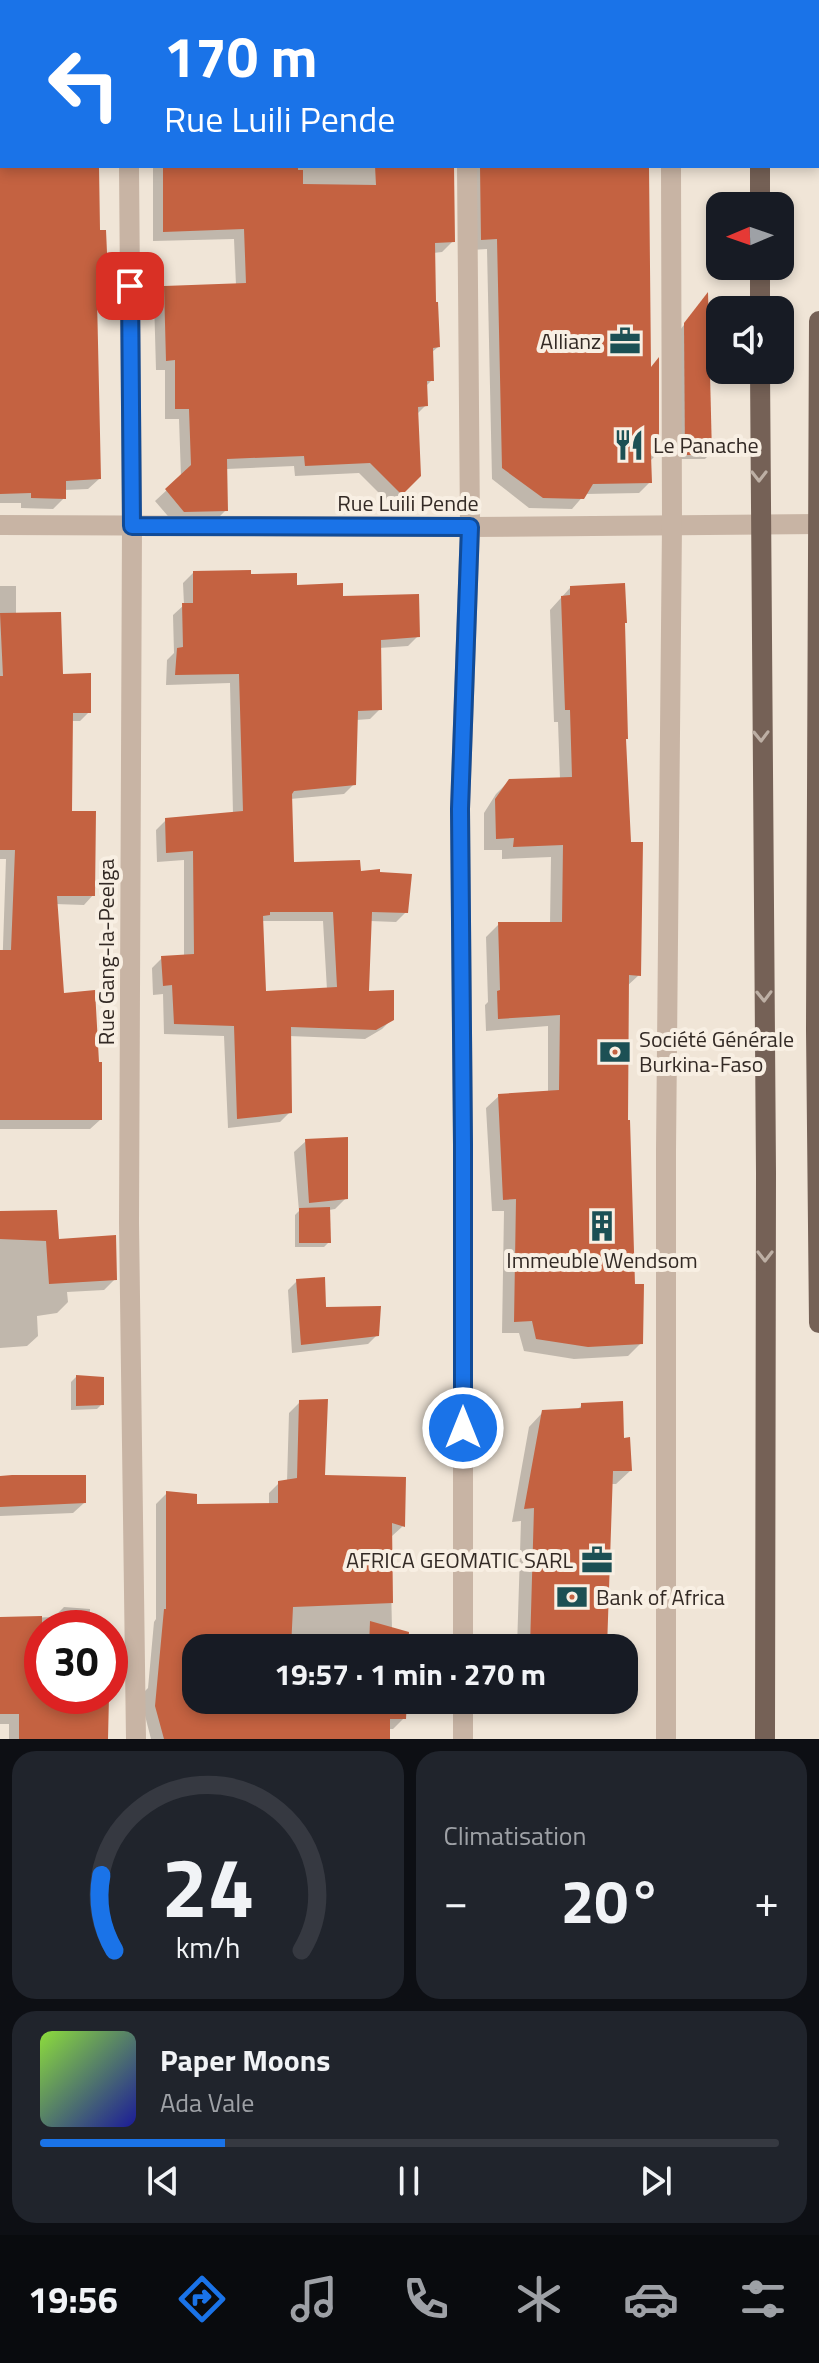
<!DOCTYPE html>
<html lang="fr">
<head>
<meta charset="utf-8">
<style>
  body { margin:0; font-family:"Titillium Web",sans-serif; background:#20242c; color:#f1f3f6; height:100vh; display:flex; flex-direction:column; font-size:30px; white-space:nowrap }
  * { box-sizing:border-box; margin:0 }
  p { font-size:26px; color:#9ea1a6 }
  .icon { flex:none; width:44px; height:44px; fill:none; stroke:currentColor; stroke-width:2; stroke-linecap:round; stroke-linejoin:round }
  .map { position:relative; height:1739px; overflow:hidden }
  .panel { display:flex; flex-direction:column; gap:12px; padding:12px; background:#0d0f14; flex:1 }
  .panel>* { flex:none }
  .hud { position:absolute; left:0px; top:0px; width:820px; height:168px; box-shadow:0 4px 12px #0003; background:#1a73e8; color:#fff; overflow:hidden }
  .needle { width:52px; rotate:268deg }
  .tools { position:absolute; left:706px; top:192px; display:grid; gap:16px }
  .tools a { display:grid; place-items:center; width:88px; height:88px; border-radius:16px; background:#171b24; box-shadow:0 4px 12px #0003; font-size:40px }
  .speed { position:absolute; left:24px; top:1610px; display:flex; gap:16px; font-size:40px; font-weight:700; text-align:center }
  .speed>* { display:grid; place-content:center; width:104px; height:104px; border-radius:50%; background:#171b24; box-shadow:0 4px 12px #0003; line-height:1 }
  .speed .limit { border:12px solid #d22; background:#fff; color:#111 }
  .pin { position:absolute; display:grid; place-items:center; width:68px; height:68px; color:#fff; margin:-34px; border-radius:16px; box-shadow:0 4px 12px #0006 }
  .me { position:absolute; width:88px; margin:-44px; rotate:0deg; stroke-linejoin:round; filter:drop-shadow(0 0 6px #0008) }
  .turn { display:flex; align-items:center; gap:28px; height:168px; padding:0 32px; font-size:36px }
  .turn .icon { width:104px; height:104px; stroke-width:2.5 }
  .turn b { display:block; font-size:56px; line-height:68px }
  .big { font-size:60px; font-weight:700; line-height:1.1 }
  .panel .widget { flex:1; display:flex; flex-direction:column; justify-content:center; gap:12px; min-width:0; padding:0 28px; border-radius:24px; background:#20242c }
  .panel .dial { align-items:center; gap:0 }
  .dial svg { height:208px; overflow:visible; fill:none; stroke:#363941; stroke-width:7; stroke-linecap:round; text-anchor:middle }
  .dial text { fill:#f1f3f6; stroke:none }
  .song { display:flex; align-items:center; gap:24px }
  .cover { width:96px; height:96px; border-radius:12px; background:linear-gradient(135deg,hsl(90 70% 55%),hsl(240 70% 35%)) }
  .played { height:8px; border-radius:4px; background:linear-gradient(90deg,#1a73e8 25%,#363941 25%) }
  .keys { display:flex; justify-content:space-around; direction:ltr }
  .heat { display:flex; justify-content:space-between; align-items:center; font-size:44px; direction:ltr }
  .panel .tiles { flex:1; display:grid; gap:12px; grid-template-columns:1fr 1fr }
  .widget:last-child { grid-column:span 2 }
  .trip { position:absolute; left:182px; top:1634px; width:456px; height:80px; border-radius:24px; background:#171b24; box-shadow:0 4px 12px #0003; font-weight:700; line-height:80px; text-align:center }
  .dock { display:flex; height:128px; justify-content:space-around; align-items:center; background:#090b0e; color:#9ea1a6 }
  .dock .icon { width:56px; height:56px }
  .dock .selected { color:#1a73e8 }
  .dock b { font-size:36px; color:#f1f3f6 }
  .map>svg:first-child { display:block }
  .shadow { fill:#0003; fill-rule:evenodd }
  .building { fill:#c46241; fill-rule:evenodd }
  .lines { fill:none; stroke-linecap:round; stroke-linejoin:round }
  .street { stroke:#c8b4a4; stroke-width:20 }
  .primary { stroke:#756156; stroke-width:20 }
  .oneway { stroke:#bdafa4 }
  .route-casing { stroke:#114b97; stroke-width:20 }
  .route { stroke:#1a73e8; stroke-width:14 }
  .labels { text-anchor:middle; stroke-width:8; stroke-linejoin:round; paint-order:stroke }
  .poi-label { font-size:22px; fill:#332a25; stroke:#f8efe3; text-anchor:start }
  .street-label { font-size:22px; fill:#332a25; stroke:#f8efe3 }
</style>
</head>
<body>
<div class="map">
<svg width="819" height="1739" viewBox="0 0 819 1739">
  <rect width="100%" height="100%" fill="#f0e5d7"/>
  <g class="shadow">
    <path d="M0 0H97V2H2V166H97L98 232 107 297 95 309 99 479 88 489 64 490V498L53 509 21 508V503H0Z"/>
    <rect x="152" y="0" width="268" height="2"/>
    <rect x="516" y="0" width="98" height="2"/>
    <path d="M153 166H452L453 241 442 252 433 253 438 347 431 353 432 380 425 387 426 405 416 415 419 475 390 504 359 473 295 476 294 466 226 469V510L215 521 173 522 155 501 181 477 179 419H165V370H156L154 299 165 288 236 285 234 239 153 241Z"/>
    <path d="M464 166H647L649 369 657 454 649 462 650 482 639 493 585 494 572 509 529 508 492 479 487 249 471 250Z"/>
    <path d="M704 300 710 454 705 459H680V330Z"/>
    <path d="M193 573 249 576 341 599 418 636 408 646 379 648 380 709 370 719 356 720 354 784 344 794 290 799 293 864 359 873 406 912 396 922 370 921 366 993 392 1019 382 1029 365 1039 289 1036 290 1112 280 1122 228 1128 224 1036 164 1034 163 994 153 995 152 968 162 958 184 957V860L157 862 156 830 166 820 233 814 230 683 166 685 167 660 174 653 173 615 184 605 183 583ZM262 921H323L327 990 264 993Z"/>
    <path d="M0 586H16V615L89 712 80 721H71L70 813 93 895 84 905 55 904 62 995 100 1120 90 1129H0V1033L6 859H0Z"/>
    <path d="M570 588 623 624 624 740 639 975 626 987V1122L633 1286 641 1343 628 1356 574 1359 524 1351 519 1333H502L504 1211H492L486 1108 499 1096 548 1093V1026L486 1031 485 1005 488 1002 486 937 499 924H550L551 857 502 859V850H484V813L496 794 509 781 560 779 558 722H554L550 610Z"/>
    <path d="M306 1141 346 1198 335 1209 329 1210V1242L324 1247H295V1215L299 1211 294 1152Z"/>
    <path d="M0 1213 57 1241 115 1279 104 1290 67 1292 68 1302 57 1313 37 1316 38 1336 27 1346 0 1348Z"/>
    <path d="M297 1281 325 1309 377 1335 368 1344 292 1353 288 1290Z"/>
    <path d="M76 1377 102 1404 97 1409 71 1410V1382Z"/>
    <path d="M300 1402 323 1477 403 1526 392 1536H390L392 1630 406 1648H196V1700H405L404 1718 393 1729H388V1739H151L140 1696 148 1688 154 1622 156 1619V1504L167 1493 195 1506 269 1505V1493L279 1483 287 1482 289 1413Z"/>
    <path d="M582 1405 622 1440 630 1471 616 1484H611L605 1648H517L521 1521 512 1522 529 1427 543 1412 577 1410Z"/>
    <path d="M0 1477 84 1503 73 1513 0 1516Z"/>
    <path d="M64 1607 90 1609V1628H42V1696H107L105 1739H9V1724H0V1619L54 1617Z"/>
    <path d="M515 1700H600L589 1711 515 1709Z"/>
  </g>
  <g class="building">
    <path d="M0 166H99L100 230H106L109 298H97L101 479 66 481V499L31 498V493L0 494Z"/>
    <path d="M163 166H298V170H303V184L376 185 375 166H454L455 242 435 243 436 302H438L440 347 433 348 434 381H427L428 406 418 407 421 476 402 495 370 463 305 466 304 456 227 459 228 511 184 512 165 489 191 465 189 409H175V360L166 361 164 286 246 283 244 229 163 232Z"/>
    <path d="M480 166H649L651 367 659 357V455H651L652 483 593 484 584 499 543 498 502 468 497 239 481 240Z"/>
    <path d="M708 292 712 455H685L684 323Z"/>
    <path d="M251 570V574L297 573V585L343 583V596L419 594 420 637 381 640 382 710 358 711 356 785 294 791 292 794 294 862 360 860 361 871 380 869V872L412 874 408 913 372 912 369 991 394 990V1020L376 1030 291 1027 292 1113 237 1119 234 1026 174 1024 172 985 163 986 161 956 194 954 193 851 166 853 165 818 243 811 239 674 175 675 177 648 183 647 182 603H193V571ZM270 912H333L337 987 266 991 263 916 270 915Z"/>
    <path d="M625 583 627 623H625L628 739H626L631 842H643L641 976 629 975 628 1120H630L635 1284H644L643 1344 588 1347 536 1339 532 1321 514 1322 516 1199 503 1200 498 1094 559 1090 560 1015 498 1019 497 991 500 990 498 922H562L563 845 513 847 514 838 496 839 495 799 509 779 572 777 570 710H565L561 596 570 595V586Z"/>
    <path d="M61 612 63 674 91 673V713H73L72 811H96L95 896H57L64 993 95 990 99 1062H102V1120H0V950H11L15 850H0V676H3L0 613Z"/>
    <path d="M348 1137V1199L309 1203 305 1139Z"/>
    <path d="M330 1207 331 1243H299V1208Z"/>
    <path d="M57 1210 59 1239 116 1235 117 1280 49 1284 46 1241 0 1239V1211Z"/>
    <path d="M325 1277 326 1307 381 1306 379 1336 301 1345 296 1279Z"/>
    <path d="M76 1375 104 1377V1405L76 1406Z"/>
    <path d="M328 1399 325 1475 406 1477 405 1527 392 1523 393 1603 293 1607 291 1648H196V1700H407L406 1719H390V1739H164L155 1706 164 1609H166V1491L197 1494V1504L278 1503V1481L297 1478 299 1400Z"/>
    <path d="M623 1401 624 1438 630 1437 632 1471H613L607 1648H530L534 1508 524 1509 542 1410 581 1408V1403Z"/>
    <path d="M12 1475H86V1503L0 1507V1476Z"/>
    <path d="M42 1616V1696H109L108 1739H19V1714H0V1617Z"/>
    <path d="M370 1621 409 1632 408 1648H369Z"/>
  </g>
  <g class="lines">
    <g class="street">
      <path d="M127 0V2"/>
      <path d="M465 0V2"/>
      <path d="M670 0V2"/>
      <path d="M129 166 132 526 129 1223 136 1739"/>
      <path d="M0 525 470 527 819 524"/>
      <path d="M463 1648V1144L460 809 470 527 467 166"/>
      <path d="M463 1739V1700"/>
      <path d="M666 1739V1150L672 524 671 166"/>
    </g>
    <g class="primary">
      <path d="M761 2V0"/>
      <path d="M760 206V166"/>
      <path d="M760 310V266"/>
      <path d="M819 321 816 1030 819 1323"/>
      <path d="M760 370 766 1173 765 1739"/>
    </g>
  </g>
  <defs><path id="oneway-chevron" d="M-2-3.5L2.5 0L-2 3.5" fill="none" stroke-width="1.6" stroke-linecap="round" stroke-linejoin="round" transform="scale(2)"/></defs>
  <g class="oneway">
    <use href="#oneway-chevron" transform="translate(759 476) rotate(90)"/>
    <use href="#oneway-chevron" transform="translate(761 736) rotate(89)"/>
    <use href="#oneway-chevron" transform="translate(764 996) rotate(89)"/>
    <use href="#oneway-chevron" transform="translate(765 1256) rotate(90)"/>
  </g>
  <g class="lines">
    <defs>
      <path id="route" d="M130 286 132 526 470 527 460 809 463 1144V1428"/>
    </defs>
    <use href="#route" class="route-casing"/>
    <use href="#route" class="route"/>
  </g>
  <defs>
    <symbol id="office-bare" viewBox="-9 -9 18 18"><path d="M-6-3h4V-5.5h4V-3h4V5H-6ZM-1-4.5V-3h2v-1.5ZM-6 0V1H6V0Z" fill="#1c5054" stroke="#f8efe3" stroke-width="2.5" paint-order="stroke"/></symbol>
    <symbol id="restaurant-bare" viewBox="-9 -9 18 18"><path d="M-5-6h1v4h1v-4h1v4h1v-4h1v5L-1.5 .5V6h-2V.5L-5-1ZM5-6V6H3V1.5H1.5Q1.5-4 5-6Z" fill="#1c5054" stroke="#f8efe3" stroke-width="2.5" paint-order="stroke"/></symbol>
    <symbol id="bank-bare" viewBox="-9 -9 18 18"><path d="M-6-4H6V4H-6ZM0-2.3a2.3 2.3 0 1 0 0 4.6a2.3 2.3 0 1 0 0-4.6Z" fill="#1c5054" stroke="#f8efe3" stroke-width="2.5" paint-order="stroke"/></symbol>
    <symbol id="building-bare" viewBox="-9 -9 18 18"><path d="M-4-6H4V6H1V3H-1V6H-4ZM-2.5-4.3h1.7v1.8h-1.7ZM.8-4.3h1.7v1.8H.8ZM-2.5-1h1.7V.8h-1.7ZM.8-1h1.7V.8H.8Z" fill="#1c5054" stroke="#f8efe3" stroke-width="2.5" paint-order="stroke"/></symbol>
  </defs>
  <g fill-rule="evenodd">
    <use href="#office-bare" x="603" y="319" width="44" height="44"/>
    <use href="#restaurant-bare" x="607" y="423" width="44" height="44"/>
    <use href="#bank-bare" x="593" y="1030" width="44" height="44"/>
    <use href="#building-bare" x="580" y="1204" width="44" height="44"/>
    <use href="#office-bare" x="575" y="1538" width="44" height="44"/>
    <use href="#bank-bare" x="550" y="1575" width="44" height="44"/>
  </g>
  <g class="labels">
    <g class="poi-label">
      <text x="601" y="349" text-anchor="end">Allianz</text>
      <text x="653" y="453">Le Panache</text>
      <text x="639" y="1047">Société Générale<tspan x="639" dy="25">Burkina-Faso</tspan></text>
      <text x="602" y="1268" text-anchor="middle">Immeuble Wendsom</text>
      <text x="573" y="1568" text-anchor="end">AFRICA GEOMATIC SARL</text>
      <text x="596" y="1605">Bank of Africa</text>
    </g>
    <g class="street-label">
      <text x="408" y="511">Rue Luili Pende</text>
      <text transform="translate(106 952) rotate(-90)" y="8">Rue Gang-la-Peelga</text>
    </g>
  </g>
</svg>
<div class="tools">
<a><svg class="needle" viewBox="-14 -14 28 28"><path d="M0-13l5 13h-10z" fill="#e53935"/><path d="M0 13l5-13h-10z" fill="#9ea1a6"/></svg></a>
<a><svg class="icon" aria-label="sound" viewBox="0 0 24 24"><path d="M4 9h4l5-4v14l-5-4H4zM17 9q2 3 0 6"/></svg></a>
</div>
<div class="speed"><div class="limit">30</div></div>
<div class="pin" style="left:130px;top:286px;background:#d93025"><svg class="icon" aria-label="arrive" viewBox="0 0 24 24"><path d="M6 21V4h12l-3 4 3 4H6"/></svg></div>
<svg class="me" style="left:463px;top:1428px" viewBox="-20 -20 40 40"><circle r="17" fill="#1a73e8" stroke="#fff" stroke-width="3"/><path d="M0-11L8 9 0 5-8 9z" fill="#fff"/></svg>
<div class="trip">19:57 · 1 min · 270 m</div>
<div class="hud">
<div class="turn"><svg class="icon" aria-label="left" viewBox="0 0 24 24"><path d="M17 20v-9H6M10 6l-5 5 5 5"/></svg><div><b>170 m</b>Rue Luili Pende</div></div>
</div>
</div>
<section class="panel">
<div class="tiles">
<div class="widget dial"><svg viewBox="0 0 100 80">
<path d="M14 69A42 42 0 1 1 86 69"/>
<path d="M14 69A42 42 0 0 1 9 40" stroke="#1a73e8"/>
<text x="50" y="56" font-size="32" font-weight="700">24</text>
<text x="50" y="72" font-size="11">km/h</text>
</svg></div>
<div class="widget"><p>Climatisation</p>
<div class="heat"><a>−</a><b class="big">20°</b><a>+</a></div>
</div>
<div class="widget">
<div class="song"><i class="cover"></i><div><b>Paper Moons</b><p>Ada Vale</p></div></div>
<div class="played"></div>
<div class="keys"><svg class="icon" aria-label="previous" viewBox="0 0 24 24"><path d="M18 5L8 12l10 7zM5 5v14"/></svg><svg class="icon" aria-label="pause" viewBox="0 0 24 24"><path d="M8 5v14M16 5v14"/></svg><svg class="icon" aria-label="next" viewBox="0 0 24 24"><path d="M6 5l10 7-10 7zM19 5v14"/></svg></div>
</div>
</div>
</section>
<nav class="dock">
<b>19:56</b>
<svg class="icon selected" aria-label="directions" viewBox="0 0 24 24"><path d="M12 3l9 9-9 9-9-9zM9 14v-3h6M13 9l2 2-2 2"/></svg>
<svg class="icon" aria-label="music" viewBox="0 0 24 24"><path d="M9 18V5l10-2v13"/><circle cx="6" cy="18" r="3"/><circle cx="16" cy="16" r="3"/></svg>
<svg class="icon" aria-label="phone" viewBox="0 0 24 24"><path d="M5 4h4l2 5-3 2q2 4 5 5l2-3 5 2v4C11 20 4 13 5 4z"/></svg>
<svg class="icon" aria-label="climate" viewBox="0 0 24 24"><path d="M12 3v18M4 7l16 10M4 17L20 7"/></svg>
<svg class="icon" aria-label="car" viewBox="0 0 24 24"><path d="M5 17H2v-5l4-1 3-4h7l3 4 3 1v5h-3M9 17h6M6 11h13"/><circle cx="7" cy="17" r="2"/><circle cx="17" cy="17" r="2"/></svg>
<svg class="icon" aria-label="filters" viewBox="0 0 24 24"><path d="M4 7h16M4 17h16"/><circle cx="9" cy="7" r="2"/><circle cx="15" cy="17" r="2"/></svg>
</nav>
</body>
</html>
